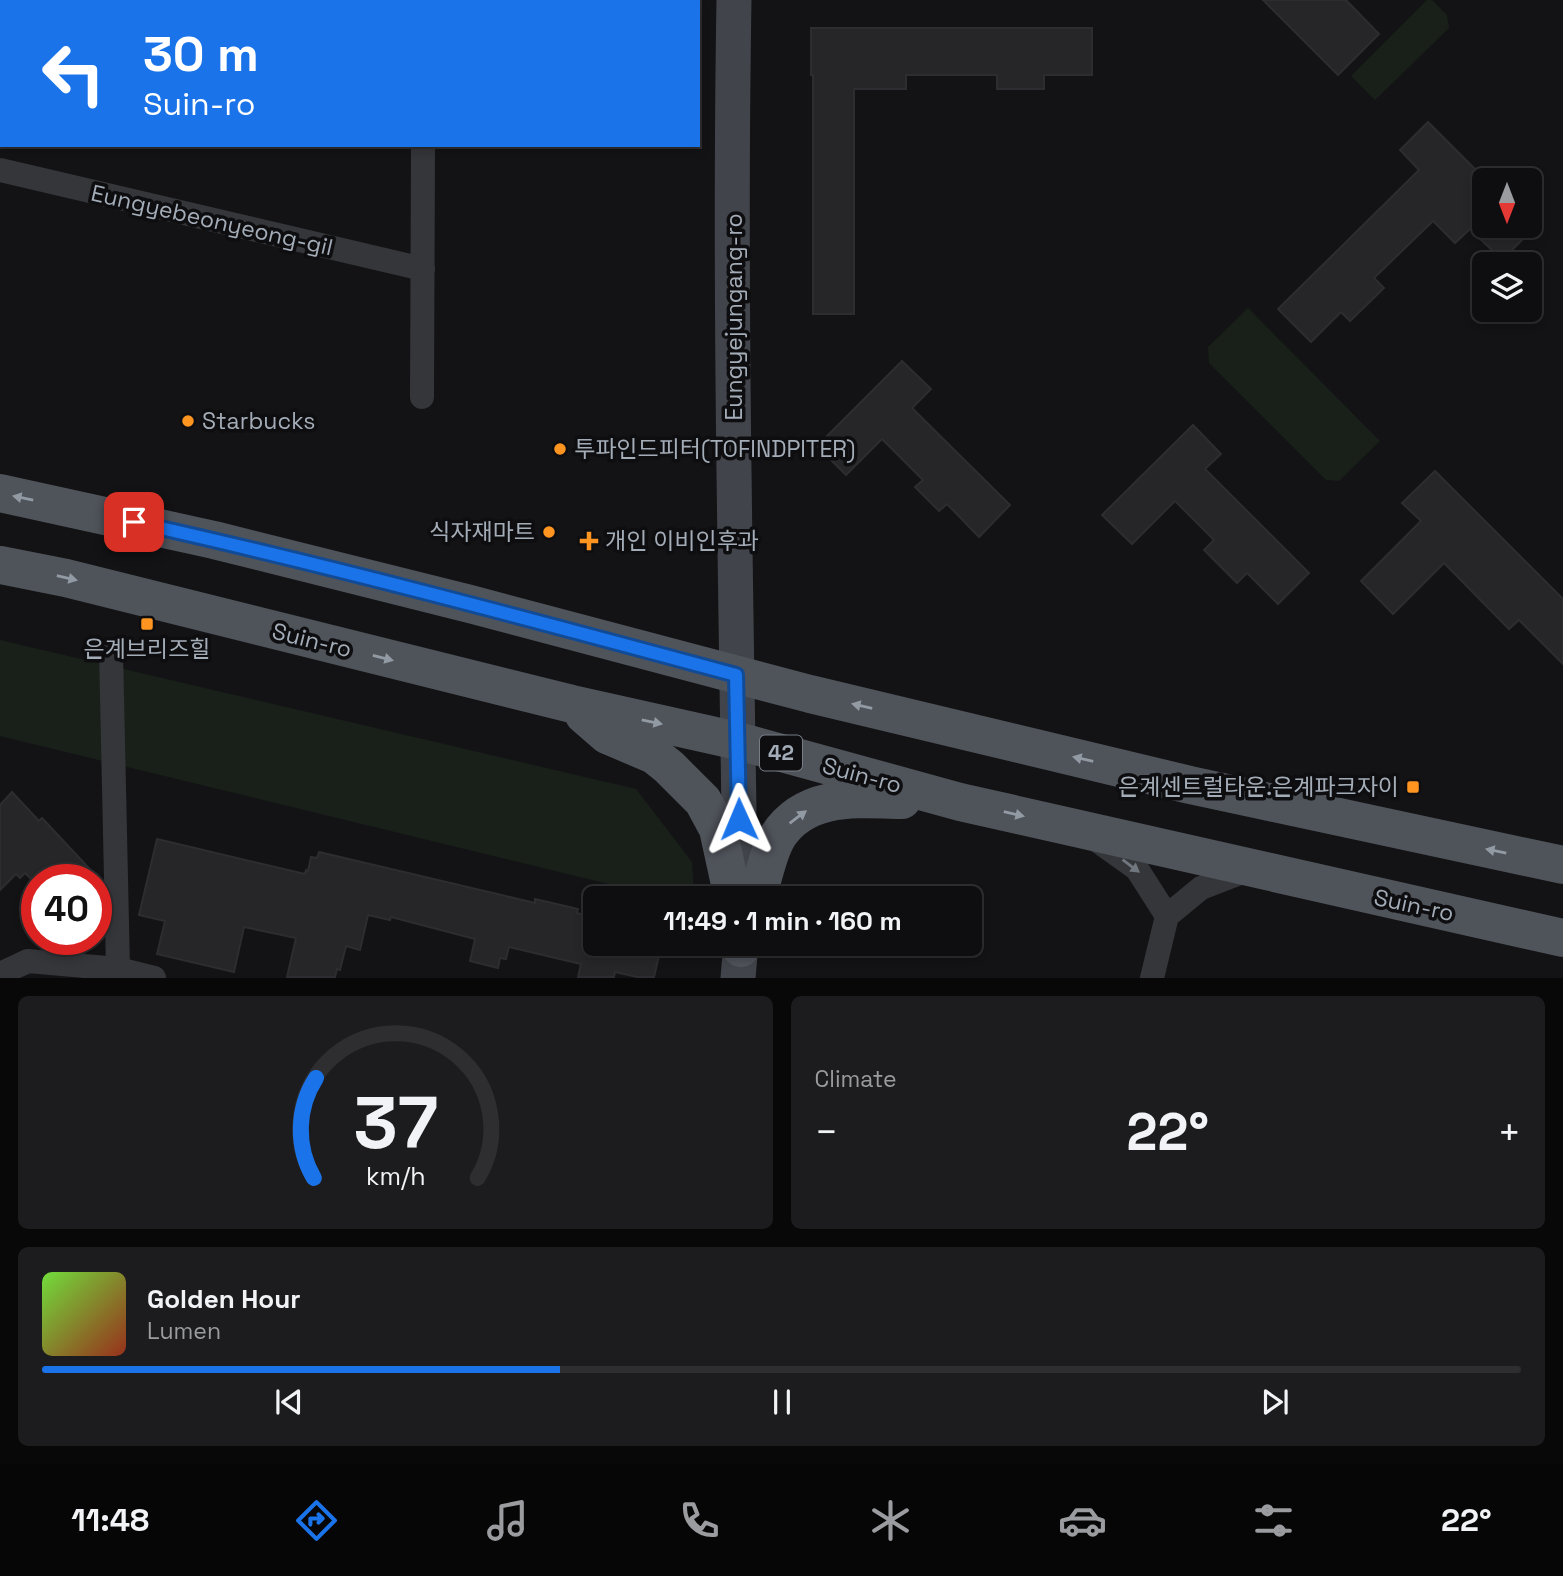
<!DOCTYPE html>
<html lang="en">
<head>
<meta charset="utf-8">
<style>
  body { margin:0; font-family:"Space Grotesk","Noto Sans KR",sans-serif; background:#1c1c1e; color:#f1f3f6; height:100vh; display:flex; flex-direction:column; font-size:26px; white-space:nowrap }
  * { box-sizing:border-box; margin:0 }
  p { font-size:23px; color:#9b9c9f }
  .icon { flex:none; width:38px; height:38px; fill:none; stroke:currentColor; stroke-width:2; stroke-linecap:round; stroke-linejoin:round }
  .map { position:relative; height:978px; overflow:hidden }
  .panel { display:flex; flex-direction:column; gap:18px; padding:18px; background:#080809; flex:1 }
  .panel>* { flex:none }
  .top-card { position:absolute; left:0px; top:0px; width:700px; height:147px; box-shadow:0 4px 10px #0003,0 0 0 2px #2e2e30; background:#1a73e8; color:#fff; overflow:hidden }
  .needle { width:46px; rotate:180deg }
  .controls { position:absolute; left:1472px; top:168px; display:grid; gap:14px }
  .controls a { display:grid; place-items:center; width:70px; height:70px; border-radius:10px; background:#0e0e10; box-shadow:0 4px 10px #0003,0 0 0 2px #2e2e30; font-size:35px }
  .speed { position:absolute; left:21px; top:864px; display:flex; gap:14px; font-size:35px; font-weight:700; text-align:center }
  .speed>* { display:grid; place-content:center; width:91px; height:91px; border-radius:50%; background:#0e0e10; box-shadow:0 4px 10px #0003,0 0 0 2px #2e2e30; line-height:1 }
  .speed .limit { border:10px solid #d22; background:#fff; color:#111 }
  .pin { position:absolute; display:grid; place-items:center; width:60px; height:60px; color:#fff; margin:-30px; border-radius:14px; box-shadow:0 4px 10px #0006 }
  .me { position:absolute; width:77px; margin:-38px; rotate:359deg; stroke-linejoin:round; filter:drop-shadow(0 0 5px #0008) }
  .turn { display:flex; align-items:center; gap:24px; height:147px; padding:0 28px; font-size:32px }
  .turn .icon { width:91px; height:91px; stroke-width:2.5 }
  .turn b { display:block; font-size:49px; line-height:60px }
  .big { font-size:52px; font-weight:800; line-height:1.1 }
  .panel .widget { flex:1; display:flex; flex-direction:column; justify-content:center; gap:10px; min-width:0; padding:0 24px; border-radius:10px; background:#1c1c1e }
  .panel .dial { align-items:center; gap:0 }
  .dial svg { height:182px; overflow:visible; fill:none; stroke:#2e2e30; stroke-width:7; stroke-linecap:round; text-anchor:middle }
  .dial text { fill:#f1f3f6; stroke:none }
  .song { display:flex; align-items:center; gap:21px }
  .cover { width:84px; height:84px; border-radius:10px; background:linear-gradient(135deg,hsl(100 70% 55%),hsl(10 70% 35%)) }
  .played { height:7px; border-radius:4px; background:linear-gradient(90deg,#1a73e8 35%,#2e2e30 35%) }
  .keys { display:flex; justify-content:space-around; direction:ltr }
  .heat { display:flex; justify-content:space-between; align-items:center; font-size:38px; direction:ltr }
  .panel .tiles { flex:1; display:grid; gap:18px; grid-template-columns:1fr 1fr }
  .widget:last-child { grid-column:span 2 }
  .trip { position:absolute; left:583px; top:886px; width:399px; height:70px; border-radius:10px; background:#0e0e10; box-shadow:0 4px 10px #0003,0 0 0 2px #2e2e30; font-weight:800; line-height:70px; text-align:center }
  .tabs { display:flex; height:112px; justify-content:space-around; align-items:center; background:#060606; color:#9b9c9f }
  .tabs .icon { width:49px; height:49px }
  .tabs .current { color:#1a73e8 }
  .tabs b { font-size:32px; color:#f1f3f6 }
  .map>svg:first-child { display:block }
  .green { fill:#192019 }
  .building { fill:#262629; stroke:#2d2d31; stroke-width:2 }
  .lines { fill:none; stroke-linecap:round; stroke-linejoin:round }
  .street { stroke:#34363a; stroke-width:24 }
  .secondary { stroke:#41454b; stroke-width:35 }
  .primary { stroke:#4f535a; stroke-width:38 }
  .oneway { fill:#929aa4 }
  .oneway2 { fill:#71777f }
  .route-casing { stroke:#114b97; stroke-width:18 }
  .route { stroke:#1a73e8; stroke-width:12 }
  .poi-dot { fill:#ff9521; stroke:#0e0e10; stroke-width:2.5 }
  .labels { text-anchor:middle; stroke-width:7; stroke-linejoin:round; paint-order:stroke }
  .shield { fill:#0e0e10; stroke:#767d85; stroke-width:2 }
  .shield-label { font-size:21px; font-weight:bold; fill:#a3acb7 }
  .street-label { font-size:23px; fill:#a3acb7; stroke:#0e0e10 }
  .poi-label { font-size:23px; fill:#a3acb7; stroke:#0e0e10; text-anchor:start }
</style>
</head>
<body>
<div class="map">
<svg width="1563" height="978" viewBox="0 0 1563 978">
  <rect width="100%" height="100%" fill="#131315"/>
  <g class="green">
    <path d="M1427 0H1432L1447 15 1449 28 1375 100 1351 76Z"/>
    <path d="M1248 308 1380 441 1339 481 1326 480 1209 363 1208 347Z"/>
    <path d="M0 640 636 789 692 862 694 898H666L0 736Z"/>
  </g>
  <g class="building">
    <path d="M1263 0H1346L1379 34 1338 75Z"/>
    <path d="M811 28H1092V75H1044V89H997V75H906V89H854V314H813V75H811Z"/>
    <path d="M1428 122 1486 180H1484V226H1530V223L1534 228 1502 260 1470 229 1455 243 1433 221 1374 278 1384 288 1350 321 1341 312 1311 342 1278 309 1419 170 1400 150Z"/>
    <path d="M902 361 931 389 912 408 1010 505 979 537 947 504 939 511 915 487 923 480 882 439 846 475 817 446Z"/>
    <path d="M1193 425 1221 454 1205 469 1309 573 1278 604 1247 573 1237 583 1204 550 1214 540 1175 501 1132 544 1102 515Z"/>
    <path d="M1435 471 1563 599V664L1519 620 1509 629 1444 563 1393 614 1361 581 1421 521 1402 503Z"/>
    <path d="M12 792 39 821 42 818 100 880H32L25 873 20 878 16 874 0 890V805Z"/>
    <path d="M157 839 305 874 306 870 308 871 311 857 317 858 319 852 535 903V899L578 909 577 913 595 918V943H662L654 977H637L615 972 614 977H578L581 964 509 947 506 959 500 958 498 968 470 961 475 939 391 917 390 920 368 915 360 950 346 946 340 970 337 969 335 977H287L296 938 244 927 234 972 157 954 165 921 139 915Z"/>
  </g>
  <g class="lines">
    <g class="street">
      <path d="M422 0V2"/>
      <path d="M0 170 423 269"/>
      <path d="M422 397 423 145"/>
      <path d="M111 651 118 969 116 978"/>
      <path d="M1095 839 1137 869 1167 916"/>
      <path d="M0 974 28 961 118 969 154 978"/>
      <path d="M1152 978 1167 916 1201 888 1250 869"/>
    </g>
    <g class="secondary">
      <path d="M734 0C729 294 736 589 740 884"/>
      <path d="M738 978 741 943"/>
    </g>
    <g class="primary">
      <path d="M0 493 214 540 470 604 810 694 1190 785 1563 865"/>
      <path d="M0 565 66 578 572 704 738 741 960 802 1563 938"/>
      <path d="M584 715 607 735 654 755 669 767 703 801 718 829 733 898"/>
      <path d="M757 898C764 878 767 854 778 836 806 793 858 799 902 800"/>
      <path d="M741 948 743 943"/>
    </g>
  </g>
  <defs><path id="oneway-solid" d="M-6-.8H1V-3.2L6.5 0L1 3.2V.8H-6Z" transform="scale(1.75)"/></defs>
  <g class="oneway">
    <use href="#oneway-solid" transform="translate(23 498) rotate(-168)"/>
    <use href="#oneway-solid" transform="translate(67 578) rotate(13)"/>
    <use href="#oneway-solid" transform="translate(383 658) rotate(14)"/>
    <use href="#oneway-solid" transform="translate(862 706) rotate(-167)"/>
    <use href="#oneway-solid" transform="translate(652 722) rotate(12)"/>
    <use href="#oneway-solid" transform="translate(1083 759) rotate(-167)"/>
    <use href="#oneway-solid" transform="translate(1014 814) rotate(13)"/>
    <use href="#oneway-solid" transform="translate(798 817) rotate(-37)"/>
    <use href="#oneway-solid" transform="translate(1496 851) rotate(-168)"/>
  </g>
  <use class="oneway2" href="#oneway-solid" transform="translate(1131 866) rotate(37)"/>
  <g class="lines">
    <defs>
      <path id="route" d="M134 522C336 567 536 621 736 675L739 819"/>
    </defs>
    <use href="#route" class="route-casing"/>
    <use href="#route" class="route"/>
  </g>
  <g class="poi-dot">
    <circle cx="188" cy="421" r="7"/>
    <circle cx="560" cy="449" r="7"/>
    <circle cx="549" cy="532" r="7"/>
    <path d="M585.5 530.5h7v7h7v7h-7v7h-7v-7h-7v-7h7z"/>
    <rect x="140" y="617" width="14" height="14" rx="3.5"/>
    <rect x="1406" y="780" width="14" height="14" rx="3.5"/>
  </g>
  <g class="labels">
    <rect class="shield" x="760" y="735.5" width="42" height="35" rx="5"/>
    <g class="shield-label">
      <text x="781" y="760">42</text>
    </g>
    <g class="street-label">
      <text transform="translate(212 220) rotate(13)" y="8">Eungyebeonyeong-gil</text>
      <text transform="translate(734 317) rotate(-90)" y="8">Eungyejungang-ro</text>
      <text transform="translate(312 640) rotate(14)" y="8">Suin-ro</text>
      <text transform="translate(862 775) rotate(15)" y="8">Suin-ro</text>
      <text transform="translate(1414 905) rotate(12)" y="8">Suin-ro</text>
    </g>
    <g class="poi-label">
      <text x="202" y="429">Starbucks</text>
      <text x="574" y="457">투파인드피터(TOFINDPITER)</text>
      <text x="535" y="540" text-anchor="end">식자재마트</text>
      <text x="605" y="549">개인 이비인후과</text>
      <text x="147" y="657" text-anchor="middle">은계브리즈힐</text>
      <text x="1399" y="795" text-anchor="end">은계센트럴타운.은계파크자이</text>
    </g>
  </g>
</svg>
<div class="controls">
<a><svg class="needle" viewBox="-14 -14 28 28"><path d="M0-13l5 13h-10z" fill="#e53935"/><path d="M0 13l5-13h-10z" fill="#9b9c9f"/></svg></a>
<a><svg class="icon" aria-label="layers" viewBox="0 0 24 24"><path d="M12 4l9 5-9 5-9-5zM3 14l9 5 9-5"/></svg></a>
</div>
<div class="speed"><div class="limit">40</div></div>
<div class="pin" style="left:134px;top:522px;background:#d93025"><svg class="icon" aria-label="arrive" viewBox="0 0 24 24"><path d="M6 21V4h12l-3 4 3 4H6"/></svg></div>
<svg class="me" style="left:739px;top:819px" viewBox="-20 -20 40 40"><path d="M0-17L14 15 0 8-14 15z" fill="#1a73e8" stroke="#fff" stroke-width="4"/></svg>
<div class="trip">11:49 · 1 min · 160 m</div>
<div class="top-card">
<div class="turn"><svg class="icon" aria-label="left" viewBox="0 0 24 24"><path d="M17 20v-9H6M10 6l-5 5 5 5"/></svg><div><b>30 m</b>Suin-ro</div></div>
</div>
</div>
<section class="panel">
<div class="tiles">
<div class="widget dial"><svg viewBox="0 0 100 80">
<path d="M14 69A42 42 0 1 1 86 69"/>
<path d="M14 69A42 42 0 0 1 15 25" stroke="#1a73e8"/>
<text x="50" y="56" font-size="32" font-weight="700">37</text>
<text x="50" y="72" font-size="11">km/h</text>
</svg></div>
<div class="widget"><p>Climate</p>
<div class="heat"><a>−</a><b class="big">22°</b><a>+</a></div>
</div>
<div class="widget">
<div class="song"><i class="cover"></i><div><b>Golden Hour</b><p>Lumen</p></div></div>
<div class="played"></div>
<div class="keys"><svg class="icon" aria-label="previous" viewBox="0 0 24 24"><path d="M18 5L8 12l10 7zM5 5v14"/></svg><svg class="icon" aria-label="pause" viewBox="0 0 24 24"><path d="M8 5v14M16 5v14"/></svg><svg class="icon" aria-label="next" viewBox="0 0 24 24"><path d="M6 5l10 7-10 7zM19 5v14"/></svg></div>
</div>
</div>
</section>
<nav class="tabs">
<b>11:48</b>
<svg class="icon current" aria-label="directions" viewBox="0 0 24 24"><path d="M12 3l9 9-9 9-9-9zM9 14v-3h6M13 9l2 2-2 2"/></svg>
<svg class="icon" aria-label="music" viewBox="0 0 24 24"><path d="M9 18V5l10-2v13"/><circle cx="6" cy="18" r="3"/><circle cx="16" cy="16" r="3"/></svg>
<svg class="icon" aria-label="phone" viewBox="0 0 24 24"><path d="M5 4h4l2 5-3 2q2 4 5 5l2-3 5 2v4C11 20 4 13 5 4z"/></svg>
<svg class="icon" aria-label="climate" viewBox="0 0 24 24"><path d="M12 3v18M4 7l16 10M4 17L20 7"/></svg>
<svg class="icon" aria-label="car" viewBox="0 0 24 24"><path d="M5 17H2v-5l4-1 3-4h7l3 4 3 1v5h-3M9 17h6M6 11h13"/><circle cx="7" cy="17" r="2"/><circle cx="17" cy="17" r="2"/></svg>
<svg class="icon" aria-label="filters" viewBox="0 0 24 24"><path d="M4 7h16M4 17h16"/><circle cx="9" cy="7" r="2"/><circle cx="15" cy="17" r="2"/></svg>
<b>22°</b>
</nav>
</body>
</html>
